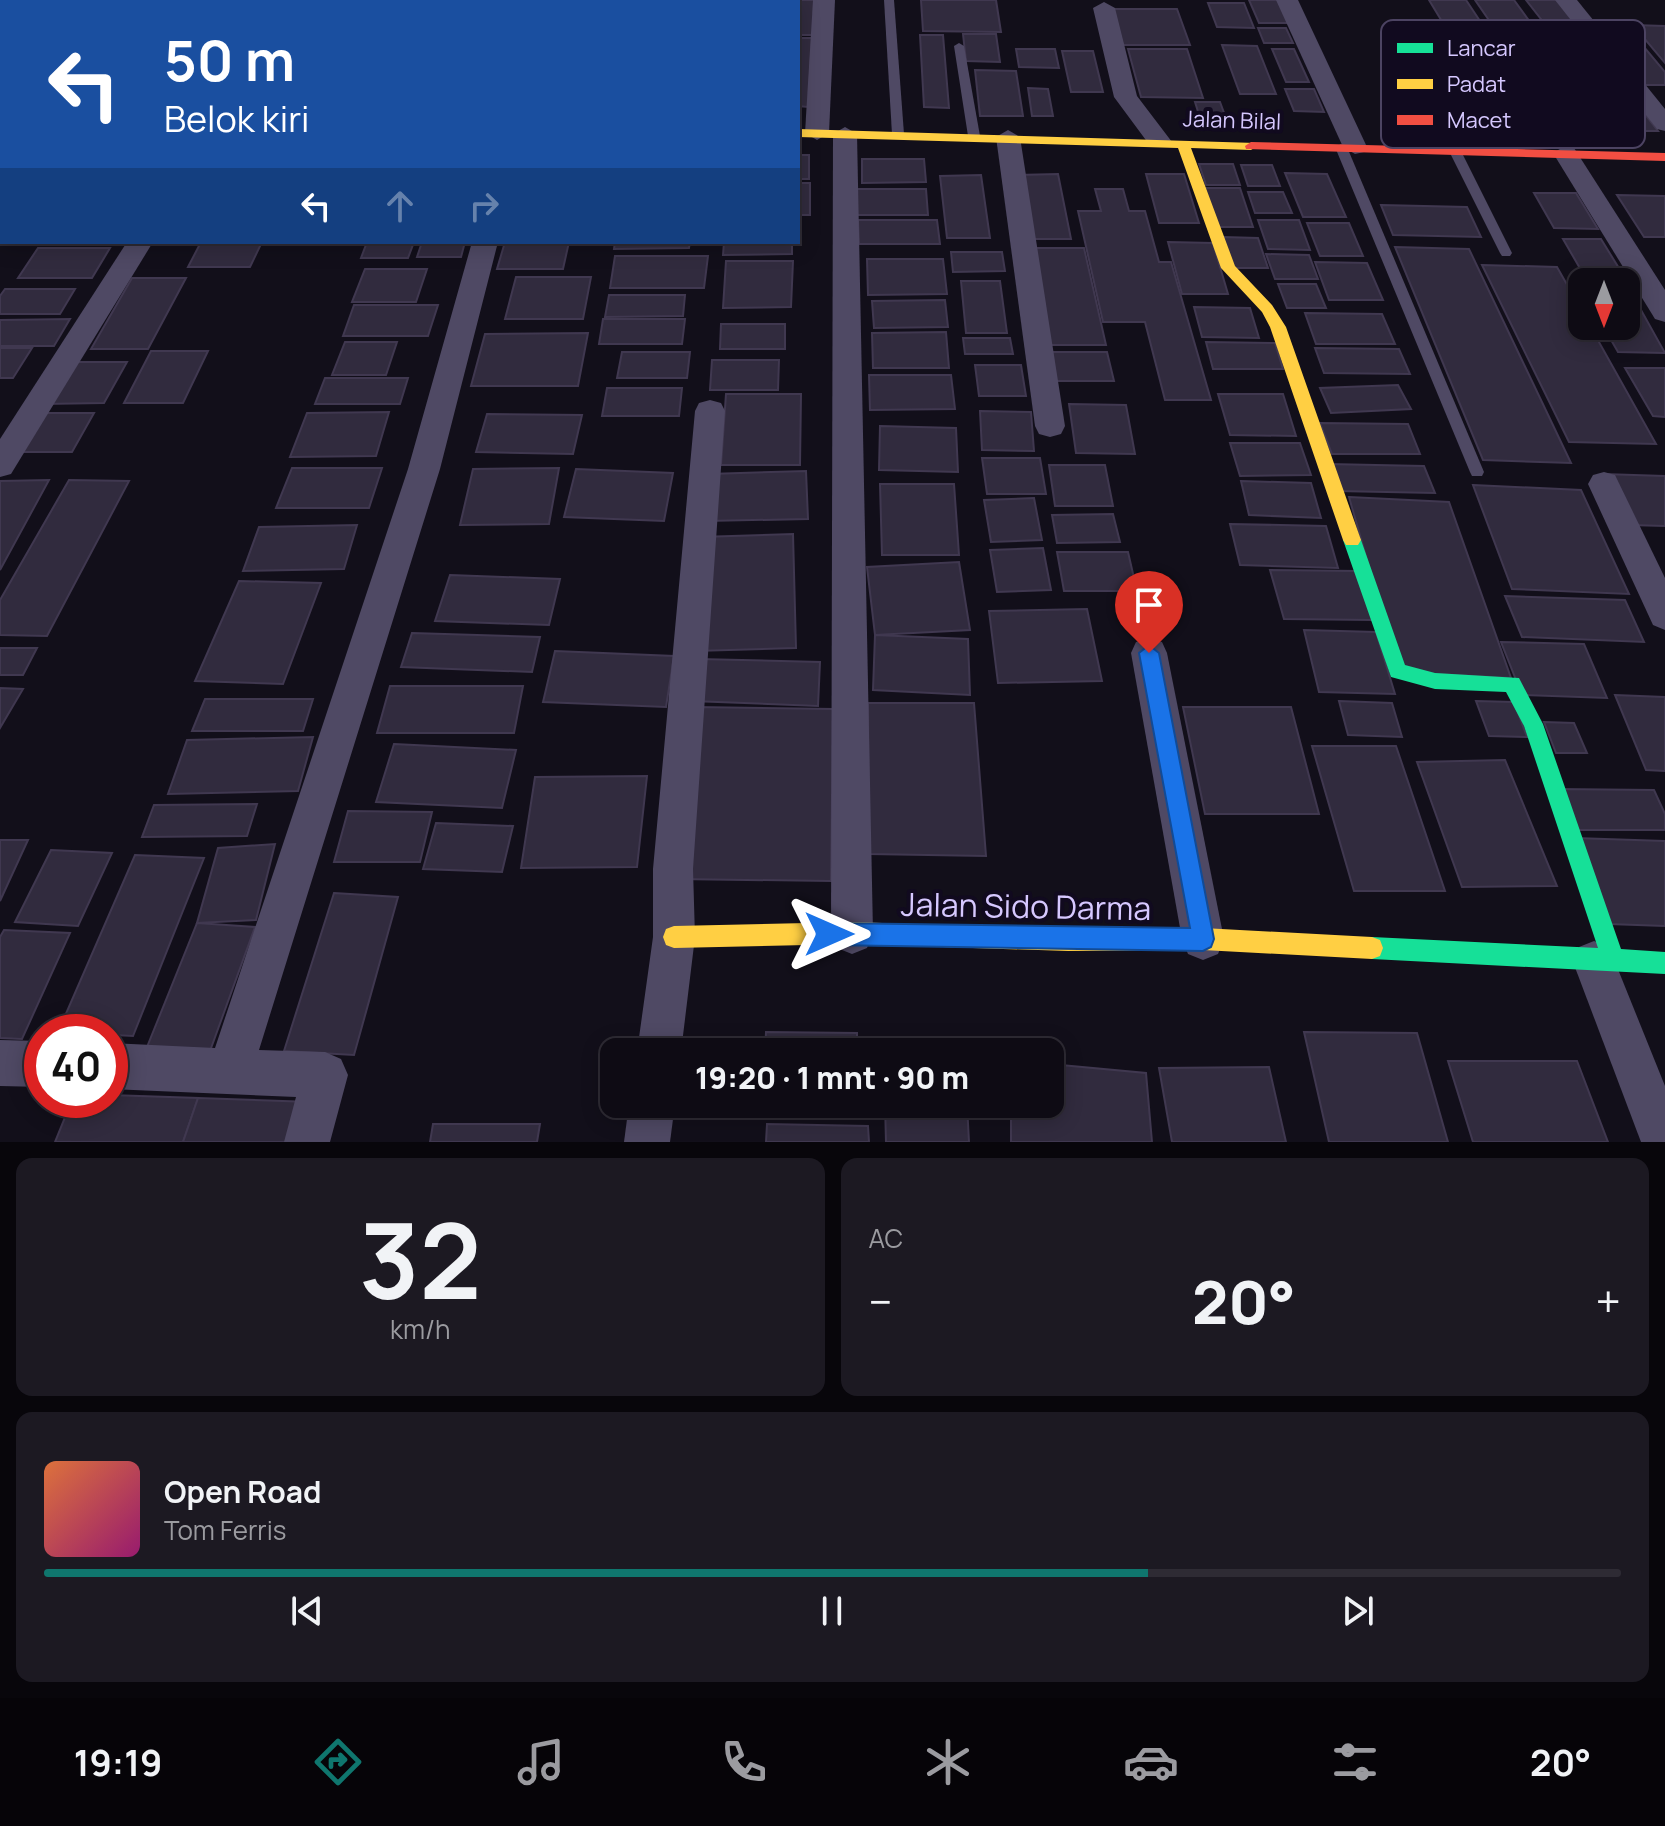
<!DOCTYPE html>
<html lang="id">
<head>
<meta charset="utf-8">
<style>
  body { margin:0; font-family:Manrope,sans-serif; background:#1c1922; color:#f1f3f6; height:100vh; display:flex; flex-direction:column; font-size:30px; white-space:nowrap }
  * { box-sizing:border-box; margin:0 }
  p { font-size:26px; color:#9b9ba0 }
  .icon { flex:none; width:44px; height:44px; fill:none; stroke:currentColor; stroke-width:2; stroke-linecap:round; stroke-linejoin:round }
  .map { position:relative; height:1142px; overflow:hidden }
  .drawer { display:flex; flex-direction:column; gap:16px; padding:16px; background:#08060b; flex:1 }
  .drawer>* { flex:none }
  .banner { position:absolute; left:0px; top:0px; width:800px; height:244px; box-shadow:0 4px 20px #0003,0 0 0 2px #2e2b34; background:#1a4fa0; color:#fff; overflow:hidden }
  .needle { width:52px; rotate:180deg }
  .tools { position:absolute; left:1568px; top:268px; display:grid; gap:16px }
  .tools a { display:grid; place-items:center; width:72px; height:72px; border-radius:16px; background:#0e0b14; box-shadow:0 4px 20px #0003,0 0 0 2px #2e2b34; font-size:40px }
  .speed { position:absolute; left:24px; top:1014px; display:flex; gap:16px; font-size:40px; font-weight:700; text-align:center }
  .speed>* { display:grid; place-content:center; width:104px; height:104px; border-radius:50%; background:#0e0b14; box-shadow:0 4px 20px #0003,0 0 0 2px #2e2b34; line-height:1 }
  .speed .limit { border:12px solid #d22; background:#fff; color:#111 }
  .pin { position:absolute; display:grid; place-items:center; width:68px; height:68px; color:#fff; margin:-82px -34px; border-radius:50% 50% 50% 0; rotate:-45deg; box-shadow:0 0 8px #0007 }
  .pin .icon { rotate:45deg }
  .me { position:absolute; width:88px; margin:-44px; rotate:90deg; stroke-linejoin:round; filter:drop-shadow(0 0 6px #0008) }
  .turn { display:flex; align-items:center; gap:28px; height:168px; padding:0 32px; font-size:36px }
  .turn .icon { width:104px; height:104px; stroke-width:2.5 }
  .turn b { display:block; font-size:56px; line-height:68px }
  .lanes { display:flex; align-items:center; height:76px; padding:0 32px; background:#0003; justify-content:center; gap:40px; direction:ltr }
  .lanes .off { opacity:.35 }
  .big { font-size:60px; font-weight:800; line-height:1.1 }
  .drawer .widget { flex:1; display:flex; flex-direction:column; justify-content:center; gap:12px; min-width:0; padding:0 28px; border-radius:16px; background:#1c1922 }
  .drawer .dial { align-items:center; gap:0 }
  .dial b { font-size:104px; line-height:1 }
  .song { display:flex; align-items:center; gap:24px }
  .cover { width:96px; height:96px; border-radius:12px; background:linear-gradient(135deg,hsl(20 70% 55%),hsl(320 70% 35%)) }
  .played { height:8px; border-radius:4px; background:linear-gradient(90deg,#0f766e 70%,#2e2b34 70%) }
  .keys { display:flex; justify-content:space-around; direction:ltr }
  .heat { display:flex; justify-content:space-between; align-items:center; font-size:44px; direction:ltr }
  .drawer .tiles { flex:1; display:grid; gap:16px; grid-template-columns:1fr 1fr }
  .widget:last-child { grid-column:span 2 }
  .trip { position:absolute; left:600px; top:1038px; width:464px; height:80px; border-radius:16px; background:#0e0b14; box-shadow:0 4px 20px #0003,0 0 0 2px #2e2b34; font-weight:800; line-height:80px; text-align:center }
  .tab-bar { display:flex; height:128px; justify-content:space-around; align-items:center; background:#060408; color:#9b9ba0 }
  .tab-bar .icon { width:56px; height:56px }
  .tab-bar .active { color:#0f766e }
  .tab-bar b { font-size:36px; color:#f1f3f6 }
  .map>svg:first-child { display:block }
  .building { fill:#312b3e; stroke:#403850; stroke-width:2 }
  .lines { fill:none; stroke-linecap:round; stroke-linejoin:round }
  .lane { fill:#4f4964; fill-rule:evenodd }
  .street { fill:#4f4964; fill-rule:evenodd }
  .fast { fill:#16e098; fill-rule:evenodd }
  .slow { fill:#ffcf43; fill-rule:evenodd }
  .jam { fill:#f24e42; fill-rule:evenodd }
  .route { fill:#1a73e8; stroke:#114b97; stroke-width:2 }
  .labels { text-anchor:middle; stroke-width:8; stroke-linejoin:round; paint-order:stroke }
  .far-street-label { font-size:22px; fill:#d6c8ff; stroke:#110a1f }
  .near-street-label { font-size:32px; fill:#d6c8ff; stroke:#110a1f }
  .key { fill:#110a1f; stroke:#4c4362; stroke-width:2 }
  .key-label { font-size:22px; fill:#d6c8ff }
</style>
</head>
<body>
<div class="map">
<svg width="1665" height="1142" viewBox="0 0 1665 1142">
  <rect width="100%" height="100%" fill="#120f1a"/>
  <g class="building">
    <path d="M759 0H816L814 35H798V2Z"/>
    <path d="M921 0H996L1001 32 923 31Z"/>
    <path d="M1249 0H1280L1290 23H1259Z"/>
    <path d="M1429 0H1466L1488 33H1449Z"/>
    <path d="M1475 0H1514L1535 29H1495Z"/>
    <path d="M1526 0H1557L1580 29 1548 28Z"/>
    <path d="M1208 3H1244L1254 28 1217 27Z"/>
    <path d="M1113 9H1177L1190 45H1123Z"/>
    <path d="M1633 25 1665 26V63Z"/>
    <path d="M1258 28H1286L1293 43H1264Z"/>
    <path d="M963 34H996L1000 62 966 61Z"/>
    <path d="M920 35H943L949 108 924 107Z"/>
    <path d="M798 38H812L808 107 798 106Z"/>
    <path d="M1608 41H1639L1665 72V85H1642Z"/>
    <path d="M1222 45 1257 46 1276 94H1240Z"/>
    <path d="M1016 49H1055L1059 68 1019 67Z"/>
    <path d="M1128 49H1187L1203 98 1141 97Z"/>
    <path d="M1272 49H1294L1309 82H1286Z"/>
    <path d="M1062 51H1093L1103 92H1071Z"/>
    <path d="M975 70 1016 71 1023 116H980Z"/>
    <path d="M1028 88 1048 89 1053 116H1032Z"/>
    <path d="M1285 89H1314L1324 112 1294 111Z"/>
    <path d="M1195 102H1220L1227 121H1201Z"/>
    <path d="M1552 104H1637L1658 131H1571Z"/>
    <rect x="798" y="155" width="11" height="24"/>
    <path d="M862 159H924L926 182 862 183Z"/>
    <path d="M1199 164H1233L1240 185H1206Z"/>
    <path d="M1241 165H1272L1280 186H1248Z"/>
    <path d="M1285 173 1327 174 1346 217H1303Z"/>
    <path d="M1058 174 1071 239H1028L1017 175Z"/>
    <path d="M1146 174H1184L1199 223H1159Z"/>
    <path d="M981 175 990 238H947L940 176Z"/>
    <rect x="798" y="183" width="12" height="32"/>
    <path d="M1204 188H1240L1253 227H1216Z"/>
    <path d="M855 189H926L928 215H855Z"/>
    <path d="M1095 189H1123L1129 211H1145L1159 262H1171L1211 400H1165L1145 322H1103L1078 211H1101Z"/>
    <path d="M1248 192H1283L1292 213H1255Z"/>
    <path d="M1534 193H1576L1598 229 1554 228Z"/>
    <path d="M1617 195 1665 196V237H1644Z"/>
    <path d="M1381 205 1467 207 1481 237 1393 235Z"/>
    <path d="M858 220H937L940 244H859Z"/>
    <path d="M1258 220H1299L1310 250 1268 249Z"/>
    <path d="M1307 223H1349L1363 256H1320Z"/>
    <path d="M1223 237 1258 238 1268 268H1233Z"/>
    <path d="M1563 239H1601L1625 278 1585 277Z"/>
    <path d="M201 242H262L250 267H188Z"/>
    <path d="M367 242H414L408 258H361Z"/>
    <path d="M422 242H465L461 257H417Z"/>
    <path d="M505 242H569L563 269H497Z"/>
    <path d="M615 242H690L689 248 614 249Z"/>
    <path d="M724 242H792V254L723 255Z"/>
    <path d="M1168 242 1213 243 1228 294H1182Z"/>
    <path d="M1395 247 1469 249 1571 463 1483 460Z"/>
    <path d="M38 248H110L92 278H18Z"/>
    <path d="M1031 248H1084L1106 345H1048Z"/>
    <path d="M951 252H1002L1005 271 953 272Z"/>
    <path d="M1266 254 1309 255 1318 279H1275Z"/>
    <path d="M615 256H708L704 288H610Z"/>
    <path d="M867 259H943L947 294 868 295Z"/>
    <path d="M726 261H793L791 307 723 308Z"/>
    <path d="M1315 262 1367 263 1383 300H1329Z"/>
    <path d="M1482 265 1557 267 1582 311V326H1590L1656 444 1569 442Z"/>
    <path d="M365 269H427L416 302H352Z"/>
    <path d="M516 277H591L583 319H505Z"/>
    <path d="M132 278H186L148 349H91Z"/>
    <path d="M961 281H1000L1007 333H966Z"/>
    <path d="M1278 284H1316L1326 308H1287Z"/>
    <path d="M5 289H75L60 314H0V296Z"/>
    <path d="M1626 292H1631L1665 353 1618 352 1603 326H1626Z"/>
    <path d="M609 295H685L683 316 605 317Z"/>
    <path d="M945 300 948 327 874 328 872 301Z"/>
    <path d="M354 305H438L428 336H343Z"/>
    <path d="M1194 307 1250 308 1259 338 1202 337Z"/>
    <path d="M1305 313 1382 314 1395 344H1316Z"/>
    <path d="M70 319 54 346H0V320Z"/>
    <path d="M603 319H685L682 344H599Z"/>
    <path d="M721 324H785V349H720Z"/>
    <path d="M946 332 949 368H873L872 333Z"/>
    <path d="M588 333 578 386H471L485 334Z"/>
    <path d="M963 338H1010L1013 354H965Z"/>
    <path d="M345 342H397L386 375H332Z"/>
    <path d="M1206 342 1275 343 1283 369H1213Z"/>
    <path d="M0 348H32L13 378H0Z"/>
    <path d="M1315 348 1399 349 1410 374 1324 373Z"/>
    <path d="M151 351H208L183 403H124Z"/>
    <path d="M622 352H690L687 378H617Z"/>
    <path d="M1046 352H1107L1114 381H1052Z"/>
    <path d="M712 360H779L778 390H710Z"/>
    <path d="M68 362H127L104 403 43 404Z"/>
    <path d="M975 365H1021L1026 396H979Z"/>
    <path d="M1625 368H1665V417L1653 416Z"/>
    <path d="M869 375H951L955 409 870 410Z"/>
    <path d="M325 378H408L400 404H315Z"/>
    <path d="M1398 385 1411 409 1331 413 1320 388Z"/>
    <path d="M607 388H682L679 416H602Z"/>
    <path d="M726 394H801L800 465H721Z"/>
    <path d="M1218 394H1283L1296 436 1230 435Z"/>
    <path d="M1069 404 1126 405 1135 454 1076 453Z"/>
    <path d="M980 411 1031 412 1034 451 982 450Z"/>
    <path d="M389 412 376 456 290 457 307 413Z"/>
    <path d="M42 413H94L72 452H19Z"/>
    <path d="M487 414 582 415 573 454 476 452Z"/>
    <path d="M1320 423 1408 424 1420 454H1332Z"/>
    <path d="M880 426 956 428 958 472 879 470Z"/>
    <path d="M1230 443H1300L1311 475 1240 476Z"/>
    <path d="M982 458H1040L1046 494H987Z"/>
    <path d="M1328 464 1424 466 1435 493 1337 491Z"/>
    <path d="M1049 465H1105L1113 506H1055Z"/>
    <path d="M292 468H382L369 508H276Z"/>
    <path d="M559 468 549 524 460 525 473 469Z"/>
    <path d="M576 469 673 473 664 521 564 517Z"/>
    <path d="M806 471 808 519 706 521 709 474Z"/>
    <path d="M1603 474 1665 476V526L1630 525Z"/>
    <path d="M49 480 0 570V481Z"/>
    <path d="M69 480 129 481 47 636 0 635V600Z"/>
    <path d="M1241 481 1311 483 1321 518 1249 515Z"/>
    <path d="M880 484H954L959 555H882Z"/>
    <path d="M1473 485 1581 490 1629 594 1512 589Z"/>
    <path d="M1349 497 1449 502 1511 678 1399 672Z"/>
    <path d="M1034 498 1042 540 991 542 984 500Z"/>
    <path d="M1113 514 1120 542 1057 543 1052 515Z"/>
    <path d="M1230 524 1326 526 1338 568 1240 565Z"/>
    <path d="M357 525 344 569 243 571 259 527Z"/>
    <path d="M793 534 796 648 695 651 700 537Z"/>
    <path d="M1043 548 1051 590 997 592 990 550Z"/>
    <path d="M1057 552H1128L1137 591H1064Z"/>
    <path d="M959 562 970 630 875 635 867 567Z"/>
    <path d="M1270 570 1357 571 1373 620 1284 619Z"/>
    <path d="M450 575 560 579 549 625 435 621Z"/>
    <path d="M239 581 321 583 283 684 195 681Z"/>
    <path d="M1505 596 1625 600 1644 642 1522 637Z"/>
    <path d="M1087 609 1102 681 998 683 989 611Z"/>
    <path d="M1304 630 1376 632 1395 694 1319 692Z"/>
    <path d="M412 633 540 637 532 672 401 667Z"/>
    <path d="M875 635 968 639 970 695 873 690Z"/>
    <path d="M1501 642 1584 644 1607 698 1522 695Z"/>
    <path d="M0 648H37L23 675H0Z"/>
    <path d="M555 651 674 656 666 707 543 702Z"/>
    <path d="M698 659 820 662 818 706 692 701Z"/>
    <path d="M390 686H523L514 733H377Z"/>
    <path d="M0 688 23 689 0 728Z"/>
    <path d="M1615 695 1665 697V771L1646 770Z"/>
    <path d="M205 699H313L303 731H192Z"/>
    <path d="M1339 701 1392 703 1402 737 1348 735Z"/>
    <path d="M1476 701 1514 702 1527 737 1489 736Z"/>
    <path d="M868 703H974L986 856 869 854Z"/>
    <path d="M695 707 833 709 831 881 677 879Z"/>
    <path d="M1183 707H1291L1319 814H1205Z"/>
    <path d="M1544 722 1574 723 1587 753H1556Z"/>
    <path d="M313 737 298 791 168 794 187 740Z"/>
    <path d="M394 744 516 750 502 808 376 802Z"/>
    <path d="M1312 746H1396L1445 891H1354Z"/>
    <path d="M1505 760 1557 886 1462 887 1417 762Z"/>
    <path d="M647 776 637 867 521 868 535 777Z"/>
    <path d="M1556 789 1654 790 1665 814V830H1572Z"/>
    <path d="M257 804 247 836 142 837 154 805Z"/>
    <path d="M348 811 432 812 420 862H334Z"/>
    <path d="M436 823 513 826 502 872 423 869Z"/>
    <path d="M1575 838 1665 841V926L1609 924Z"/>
    <path d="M0 840H28L0 901Z"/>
    <path d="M275 844 256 920 197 923 218 848Z"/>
    <path d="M51 850 112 853 78 926 15 922Z"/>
    <path d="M135 855 204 858 133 1036 58 1032Z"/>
    <path d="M334 893 398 897 354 1055 284 1051Z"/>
    <path d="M197 923 255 927 210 1051 147 1047Z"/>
    <path d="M4 930 70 933 22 1039 0 1038V937Z"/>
    <path d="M766 1032 857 1033V1052H765Z"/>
    <path d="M1304 1032 1417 1033 1448 1142H1329Z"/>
    <path d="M1448 1061H1577L1608 1142H1473Z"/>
    <path d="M1050 1064 1146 1073 1152 1142H1011V1104H1050Z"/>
    <path d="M1269 1067 1286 1142H1172L1159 1068Z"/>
    <path d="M110 1095 198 1098 183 1142H55L72 1100H110Z"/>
    <path d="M198 1098 311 1102 299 1142H183Z"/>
    <path d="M762 1104H857V1110L762 1109Z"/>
    <path d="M885 1104H967L969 1142H886Z"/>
    <path d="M433 1124H540L537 1142H430Z"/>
    <path d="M767 1124 868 1126 869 1142H766Z"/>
  </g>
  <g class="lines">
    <g class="lane">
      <path d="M884 0H894L904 134 898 137 892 134Z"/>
      <path d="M959 43 964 46 980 136 974 139 968 136 954 46Z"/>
      <path d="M1341 144 1347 147 1484 472 1482 476H1472L1470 472 1335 147Z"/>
      <path d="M1455 148 1461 151 1512 253 1510 256H1502L1500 253 1449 151Z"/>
    </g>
    <g class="street">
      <path d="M131 0H153L130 2Z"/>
      <path d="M295 0H317L293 2Z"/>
      <path d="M422 0H444L421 2Z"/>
      <path d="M554 0H576L553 2Z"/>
      <path d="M640 0H662L639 2Z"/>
      <path d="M813 0H835L829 133 817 140 805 133Z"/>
      <path d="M1276 0H1298L1367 147 1364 152 1355 154 1343 147Z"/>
      <path d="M1555 0H1577L1665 109V131L1657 129Z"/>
      <path d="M1104 2 1115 8 1137 96 1172 142 1169 147H1151L1114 97 1093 8Z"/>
      <rect x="0" y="28" width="2" height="14"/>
      <path d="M845 127 857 134 873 933 867 948 852 954 837 948 831 933 833 134Z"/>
      <path d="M1008 130 1020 137 1065 426 1061 434 1050 437 1039 434 1035 426 996 137Z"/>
      <path d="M1565 146 1574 148 1665 290V322L1655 319 1553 153Z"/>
      <path d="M127 242H153L11 474 0 477V439Z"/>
      <path d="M472 242H498L440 469 259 1050 325 1052 341 1059 348 1075 330 1142H284L296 1097 110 1089V1043L215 1048 408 469Z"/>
      <path d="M710 400 721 403 725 411 693 869 695 937 681 1052H637L653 937V869L695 411 699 403Z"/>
      <path d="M1604 472 1615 475 1665 578V630L1653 625 1588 484 1593 475Z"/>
      <path d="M1149 638 1162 642 1167 653 1224 939 1218 954 1203 960 1188 954 1182 939 1131 653 1136 642Z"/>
      <path d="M1594 941 1609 947 1665 1086V1142H1641L1573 962 1579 947Z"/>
      <path d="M0 1040 42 1041V1087L0 1086Z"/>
      <path d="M629 1104H675L670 1142H624Z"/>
    </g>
    <path class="fast" d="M1352 533 1358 535 1361 540 1405 665 1435 673 1519 678 1543 724 1621 949 1665 952V974L1372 959 1364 956 1361 948 1364 940 1372 937 1598 948 1524 726 1506 692 1435 689 1391 677 1343 540 1346 535Z"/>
    <g class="slow">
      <path d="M798 129 1256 143 1257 146 1251 150 1191 148 1235 266 1272 305 1286 327 1361 540 1358 545H1346L1343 540 1270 327 1262 312 1221 268 1178 148 798 137Z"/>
      <rect x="0" y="147" width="2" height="8"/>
      <path d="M852 922 1068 929 1203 928 1372 937 1380 940 1383 948 1380 956 1372 959 1203 950 1068 951 852 944 674 948 666 945 663 937 666 929 674 926Z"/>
    </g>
    <path class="jam" d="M1251 142 1665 153V161L1246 149 1245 146Z"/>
  </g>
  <path class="route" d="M1149 645 1159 653 1214 939 1211 947 1203 951 829 945 821 942 818 934 821 926 829 923 1190 928 1139 653Z"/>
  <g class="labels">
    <g class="far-street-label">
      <text transform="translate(1232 120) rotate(2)" y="8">Jalan Bilal</text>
    </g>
    <g class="near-street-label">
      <text transform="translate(1026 907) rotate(1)" y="11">Jalan Sido Darma</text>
    </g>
  </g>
  <rect x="1381" y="20" width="264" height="128" rx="12" class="key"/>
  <rect x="1397" y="43" width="36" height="10" fill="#16e098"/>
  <rect x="1397" y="79" width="36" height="10" fill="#ffcf43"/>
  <rect x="1397" y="115" width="36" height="10" fill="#f24e42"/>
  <g class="key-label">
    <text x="1447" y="56">Lancar</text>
    <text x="1447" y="92">Padat</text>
    <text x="1447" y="128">Macet</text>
  </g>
</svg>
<div class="tools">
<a><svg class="needle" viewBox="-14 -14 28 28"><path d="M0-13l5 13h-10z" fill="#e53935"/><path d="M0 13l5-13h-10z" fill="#9b9ba0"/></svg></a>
</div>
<div class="speed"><div class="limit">40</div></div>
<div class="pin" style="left:1149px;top:653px;background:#d93025"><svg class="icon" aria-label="arrive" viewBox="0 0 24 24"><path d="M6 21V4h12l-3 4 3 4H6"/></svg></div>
<svg class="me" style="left:829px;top:934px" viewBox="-20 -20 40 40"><path d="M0-17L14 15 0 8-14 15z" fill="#1a73e8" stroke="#fff" stroke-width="4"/></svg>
<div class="trip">19:20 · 1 mnt · 90 m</div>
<div class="banner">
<div class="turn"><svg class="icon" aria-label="left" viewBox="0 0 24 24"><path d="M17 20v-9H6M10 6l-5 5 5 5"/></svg><div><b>50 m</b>Belok kiri</div></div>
<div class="lanes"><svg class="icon" aria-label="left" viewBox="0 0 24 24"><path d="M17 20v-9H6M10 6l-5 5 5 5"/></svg><svg class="icon off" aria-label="ahead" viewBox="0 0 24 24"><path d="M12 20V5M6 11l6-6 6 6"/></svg><svg class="icon off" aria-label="right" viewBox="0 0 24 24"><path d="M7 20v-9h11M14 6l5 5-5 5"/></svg></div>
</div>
</div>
<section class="drawer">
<div class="tiles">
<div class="widget dial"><b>32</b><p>km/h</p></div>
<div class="widget"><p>AC</p>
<div class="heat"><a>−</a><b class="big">20°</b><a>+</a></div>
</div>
<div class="widget">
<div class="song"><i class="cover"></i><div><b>Open Road</b><p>Tom Ferris</p></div></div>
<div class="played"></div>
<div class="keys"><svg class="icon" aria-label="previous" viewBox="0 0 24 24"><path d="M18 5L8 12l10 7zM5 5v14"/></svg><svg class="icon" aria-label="pause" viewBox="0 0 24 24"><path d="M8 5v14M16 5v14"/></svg><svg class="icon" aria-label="next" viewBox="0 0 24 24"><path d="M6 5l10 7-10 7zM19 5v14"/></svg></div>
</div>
</div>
</section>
<nav class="tab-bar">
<b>19:19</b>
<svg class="icon active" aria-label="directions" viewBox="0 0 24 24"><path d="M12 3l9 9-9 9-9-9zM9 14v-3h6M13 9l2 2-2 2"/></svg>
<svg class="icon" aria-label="music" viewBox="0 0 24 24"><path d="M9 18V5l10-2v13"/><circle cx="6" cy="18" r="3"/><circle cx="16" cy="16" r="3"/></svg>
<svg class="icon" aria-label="phone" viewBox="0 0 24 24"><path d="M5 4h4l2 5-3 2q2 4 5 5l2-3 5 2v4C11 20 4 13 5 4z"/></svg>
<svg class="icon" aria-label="climate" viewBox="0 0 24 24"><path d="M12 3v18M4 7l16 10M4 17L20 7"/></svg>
<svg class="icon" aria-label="car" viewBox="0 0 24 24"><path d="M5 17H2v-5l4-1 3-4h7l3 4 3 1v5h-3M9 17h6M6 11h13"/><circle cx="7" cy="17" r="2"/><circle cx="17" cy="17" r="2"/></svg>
<svg class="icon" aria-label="filters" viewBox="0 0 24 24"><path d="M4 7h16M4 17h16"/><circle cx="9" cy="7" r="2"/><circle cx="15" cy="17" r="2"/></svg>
<b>20°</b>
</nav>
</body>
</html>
